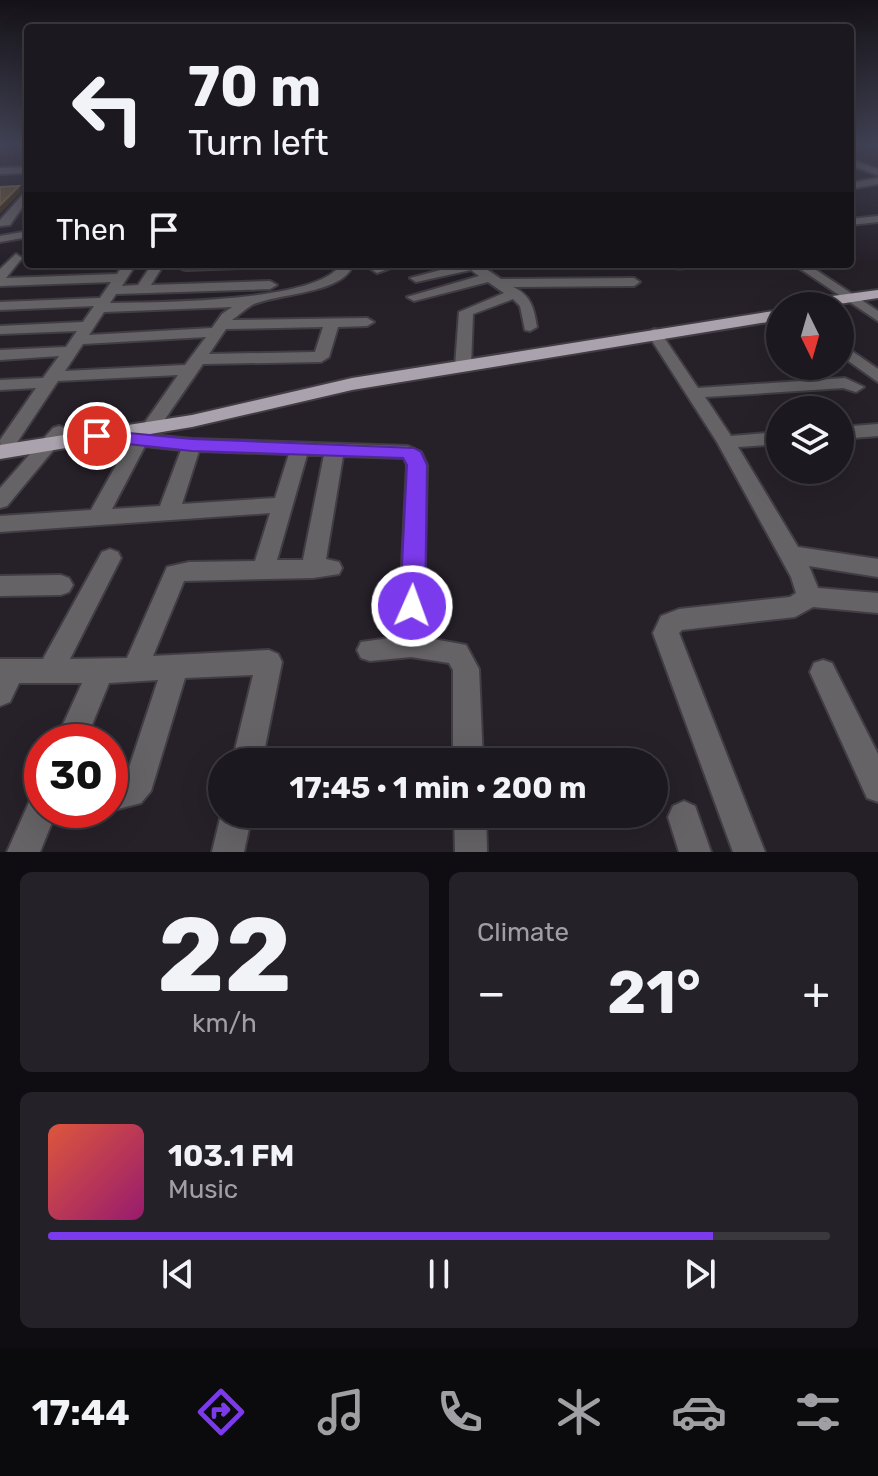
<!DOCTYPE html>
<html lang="en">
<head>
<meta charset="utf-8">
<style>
  body { margin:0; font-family:Rubik,sans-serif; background:#252128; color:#f1f3f6; height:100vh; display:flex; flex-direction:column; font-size:30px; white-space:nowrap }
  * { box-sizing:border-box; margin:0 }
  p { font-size:26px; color:#a0a0a4 }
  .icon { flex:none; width:44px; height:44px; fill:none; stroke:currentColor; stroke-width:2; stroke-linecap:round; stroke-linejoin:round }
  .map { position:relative; height:852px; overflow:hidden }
  .drawer { display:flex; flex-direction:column; gap:20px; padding:20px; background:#0f0d11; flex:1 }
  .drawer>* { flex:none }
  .hud { position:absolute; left:24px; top:24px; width:830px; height:244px; border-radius:8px; box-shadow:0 8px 32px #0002,0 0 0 2px #3a373d; background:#1c181f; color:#f1f3f6; overflow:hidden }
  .needle { width:52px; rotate:175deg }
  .controls { position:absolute; left:766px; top:292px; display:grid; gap:16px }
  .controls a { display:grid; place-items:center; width:88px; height:88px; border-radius:50%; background:#1c181f; box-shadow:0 8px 32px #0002,0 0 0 2px #3a373d; font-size:40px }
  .speed { position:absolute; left:24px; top:724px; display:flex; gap:16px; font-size:40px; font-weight:700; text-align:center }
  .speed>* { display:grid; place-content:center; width:104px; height:104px; border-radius:50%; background:#1c181f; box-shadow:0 8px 32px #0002,0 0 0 2px #3a373d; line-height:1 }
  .speed .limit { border:12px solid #d22; background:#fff; color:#111 }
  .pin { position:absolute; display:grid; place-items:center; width:68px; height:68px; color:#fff; margin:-34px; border:4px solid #fff; border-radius:50%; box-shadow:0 2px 8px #0007 }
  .me { position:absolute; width:88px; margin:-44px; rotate:2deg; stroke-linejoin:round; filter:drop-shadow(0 0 6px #0008) }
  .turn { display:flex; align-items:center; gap:28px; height:168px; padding:0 32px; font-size:36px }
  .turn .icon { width:104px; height:104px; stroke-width:2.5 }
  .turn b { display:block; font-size:56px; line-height:68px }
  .then { display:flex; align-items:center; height:76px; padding:0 32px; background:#0003; gap:16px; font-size:30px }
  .big { font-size:60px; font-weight:700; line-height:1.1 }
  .drawer .tile { flex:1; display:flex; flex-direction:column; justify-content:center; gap:12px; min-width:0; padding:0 28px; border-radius:12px; background:#252128 }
  .drawer .dial { align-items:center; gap:0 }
  .dial b { font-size:104px; line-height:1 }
  .song { display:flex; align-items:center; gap:24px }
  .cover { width:96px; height:96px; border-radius:12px; background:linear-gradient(135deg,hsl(10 70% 55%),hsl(320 70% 35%)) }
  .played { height:8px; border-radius:4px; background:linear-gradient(90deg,#7c3aed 85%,#3a373d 85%) }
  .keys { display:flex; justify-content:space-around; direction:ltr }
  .heat { display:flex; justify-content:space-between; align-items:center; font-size:44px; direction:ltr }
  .drawer .tiles { flex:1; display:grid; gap:20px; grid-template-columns:1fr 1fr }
  .tile:last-child { grid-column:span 2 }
  .trip { position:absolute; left:208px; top:748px; width:460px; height:80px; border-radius:40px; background:#1c181f; box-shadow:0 8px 32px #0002,0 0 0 2px #3a373d; font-weight:700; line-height:80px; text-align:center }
  .menu { display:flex; height:128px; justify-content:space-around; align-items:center; background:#0b0a0c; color:#a0a0a4 }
  .menu .icon { width:56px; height:56px }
  .menu .selected { color:#7c3aed }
  .menu b { font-size:36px; color:#f1f3f6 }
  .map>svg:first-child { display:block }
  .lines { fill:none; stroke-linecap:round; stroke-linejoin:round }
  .minor-casing { stroke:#423d45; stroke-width:4 }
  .major-casing { stroke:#423d45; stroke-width:4 }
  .minor { fill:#666367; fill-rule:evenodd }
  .major { fill:#aaa3ad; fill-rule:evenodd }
  .shaded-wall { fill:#45331b }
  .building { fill:#6e5833; stroke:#7f6b4d; stroke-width:2 }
  .route { fill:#7c3aed; stroke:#51269a; stroke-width:2 }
</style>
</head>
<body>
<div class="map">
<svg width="878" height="852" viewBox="0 0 878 852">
  <rect width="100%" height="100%" fill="#262029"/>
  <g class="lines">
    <defs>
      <g id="minor">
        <path d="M850 159 878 169V175L850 165Z"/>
        <path d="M28 167V173L0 174V168Z"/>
        <path d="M878 178V184L850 189V183Z"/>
        <path d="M28 189V199L10 225 0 226V220Z"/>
        <path d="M878 216V222L850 225V219Z"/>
        <path d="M28 231V237L0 242V236Z"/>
        <path d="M16 254 22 258 6 278 117 274 124 264H136L122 286 138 285 152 264H164L151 285 270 281 277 285 270 289 116 294 110 303C155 302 318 303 341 264H353C345 294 277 293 252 305 245 309 238 316 232 320L367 318 374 322 367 326 338 327 329 357 321 362 203 364 156 432 150 434 141 428 178 375 58 381 8 456 1 458 0 440 36 388 0 390V380L43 378 59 356 0 360V350L66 347 77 331 0 334V326L83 322 94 306 0 310V302L100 298 111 282 0 286V269ZM232 307 222 314 212 328 89 335 104 312ZM323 327 315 352 209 354 226 329ZM206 337 185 365 65 371 83 344Z"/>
        <path d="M181 264H246L240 268 186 270 182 269Z"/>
        <path d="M382 264H402L377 273 371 269Z"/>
        <path d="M464 264H487L483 267 501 279 634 278 640 282 634 286 513 287C531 295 534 308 537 327L530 331 525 330 520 306 513 299 473 314 471 366 463 371 455 366 459 312 504 293 488 282 414 301 407 297 479 276 471 270 416 282 410 278Z"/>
        <path d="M660 264H699C691 270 668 270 660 264Z"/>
        <path d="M793 264H807L878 311V321Z"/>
        <path d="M654 329 659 330 698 388 845 378 864 387 856 392 843 388 705 397 731 436 780 432V444L738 447 798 547 878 559V577L809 566 818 588 878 593V613L813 607 795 617 682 630 679 633 765 852H733L653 633 661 616 679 609 790 597 796 593 791 577 717 442 647 333Z"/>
        <path d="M840 343 878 369V382L840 355Z"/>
        <path d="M878 424V436L840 439V427Z"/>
        <path d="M59 426 65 428 68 432 65 436 7 506 0 508V488L53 428Z"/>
        <path d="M101 430 192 439 408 446 421 452 427 465 424 606 421 613 412 616 403 613 400 606 407 465 404 458 343 456 326 559 339 562 342 568 339 574 313 578 184 581 153 656 269 650 278 654 282 662 262 762H232L253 675 185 678 151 791 141 803 110 811 106 810H110V781L122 778 128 771 158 680 109 683 85 742H55L82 683H19L10 702 0 706V659H43L102 552 110 549 118 552 121 558 70 659 127 658 167 567 189 562 255 561 270 513 0 532V516L91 510 128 444 95 440 92 436 95 432ZM145 446 181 450 160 506 112 509ZM199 451 289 454 275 498 182 504ZM307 455H324L303 560H277Z"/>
        <path d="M61 575 69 578 73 585 69 592 61 595 0 596V576Z"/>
        <path d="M411 635 466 645 479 669 483 762H453V670L449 663 411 657 370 661 361 658 357 650 361 642Z"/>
        <path d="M823 660 832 663 878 754V802L867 798 810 672 814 663Z"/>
        <path d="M42 793V810H57L40 852H7L31 798Z"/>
        <path d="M684 801 695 806 711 852H679L668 817 673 806Z"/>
        <path d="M222 810V814H252L244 852H212Z"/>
        <path d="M454 814H486L487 852H455Z"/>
      </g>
      <g id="major">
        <path d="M878 290V298L826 306H786L794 301Z"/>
        <path d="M780 310V320L352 390 192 427 0 459V445L192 415 352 378Z"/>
      </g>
    </defs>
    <use href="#minor" class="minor-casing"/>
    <use href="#major" class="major-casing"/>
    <use href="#minor" class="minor"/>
    <use href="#major" class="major"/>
  </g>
  <path class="shaded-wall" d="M19 186 21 192 0 214V205Z"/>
  <path class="building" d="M19 186 0 205V187Z"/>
  <linearGradient id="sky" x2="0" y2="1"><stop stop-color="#151217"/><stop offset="0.55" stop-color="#414254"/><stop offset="1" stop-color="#414254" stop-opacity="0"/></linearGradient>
  <rect width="878" height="264" fill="url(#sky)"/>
  <path class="route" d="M97 430 192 439 414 448 421 452 427 465 425 606 421 613 412 616 404 613 400 606 407 465 403 458 192 451 91 440 88 436Z"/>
</svg>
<div class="controls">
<a><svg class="needle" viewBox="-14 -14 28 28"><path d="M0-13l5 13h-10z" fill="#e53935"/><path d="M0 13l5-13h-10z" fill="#a0a0a4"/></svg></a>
<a><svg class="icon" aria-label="layers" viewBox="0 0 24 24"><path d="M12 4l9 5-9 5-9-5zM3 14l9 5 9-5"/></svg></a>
</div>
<div class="speed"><div class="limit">30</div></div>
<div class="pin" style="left:97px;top:436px;background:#d93025"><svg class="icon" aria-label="arrive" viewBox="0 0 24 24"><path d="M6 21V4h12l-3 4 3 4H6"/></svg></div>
<svg class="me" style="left:412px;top:606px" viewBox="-20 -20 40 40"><circle r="17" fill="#7c3aed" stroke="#fff" stroke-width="3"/><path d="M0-11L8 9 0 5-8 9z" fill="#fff"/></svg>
<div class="trip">17:45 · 1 min · 200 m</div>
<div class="hud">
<div class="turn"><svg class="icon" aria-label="left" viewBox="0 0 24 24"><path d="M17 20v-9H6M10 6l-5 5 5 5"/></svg><div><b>70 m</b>Turn left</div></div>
<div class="then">Then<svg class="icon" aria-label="arrive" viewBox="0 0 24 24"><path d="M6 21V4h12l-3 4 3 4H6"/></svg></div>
</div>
</div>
<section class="drawer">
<div class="tiles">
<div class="tile dial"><b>22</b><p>km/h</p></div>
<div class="tile"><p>Climate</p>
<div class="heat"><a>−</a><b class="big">21°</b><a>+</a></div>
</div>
<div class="tile">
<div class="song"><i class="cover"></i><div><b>103.1 FM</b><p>Music</p></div></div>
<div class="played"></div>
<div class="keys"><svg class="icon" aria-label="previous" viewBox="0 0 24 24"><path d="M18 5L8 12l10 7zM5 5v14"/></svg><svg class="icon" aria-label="pause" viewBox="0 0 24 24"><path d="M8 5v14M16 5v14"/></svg><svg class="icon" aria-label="next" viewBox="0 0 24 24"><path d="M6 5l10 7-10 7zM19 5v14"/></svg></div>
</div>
</div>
</section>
<nav class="menu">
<b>17:44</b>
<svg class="icon selected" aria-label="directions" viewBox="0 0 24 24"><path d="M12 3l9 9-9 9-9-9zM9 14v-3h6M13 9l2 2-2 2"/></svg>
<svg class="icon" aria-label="music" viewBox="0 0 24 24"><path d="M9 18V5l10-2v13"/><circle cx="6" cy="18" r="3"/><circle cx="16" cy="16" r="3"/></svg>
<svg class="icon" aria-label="phone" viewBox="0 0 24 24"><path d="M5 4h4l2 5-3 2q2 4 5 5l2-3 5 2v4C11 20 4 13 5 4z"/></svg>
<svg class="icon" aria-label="climate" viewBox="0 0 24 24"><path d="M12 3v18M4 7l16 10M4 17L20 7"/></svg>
<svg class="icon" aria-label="car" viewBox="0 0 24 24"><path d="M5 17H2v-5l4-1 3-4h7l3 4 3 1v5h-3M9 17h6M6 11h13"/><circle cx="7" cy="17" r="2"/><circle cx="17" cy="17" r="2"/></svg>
<svg class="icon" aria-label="filters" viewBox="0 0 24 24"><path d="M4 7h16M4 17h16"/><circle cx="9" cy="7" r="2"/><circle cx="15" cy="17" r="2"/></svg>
</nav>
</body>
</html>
